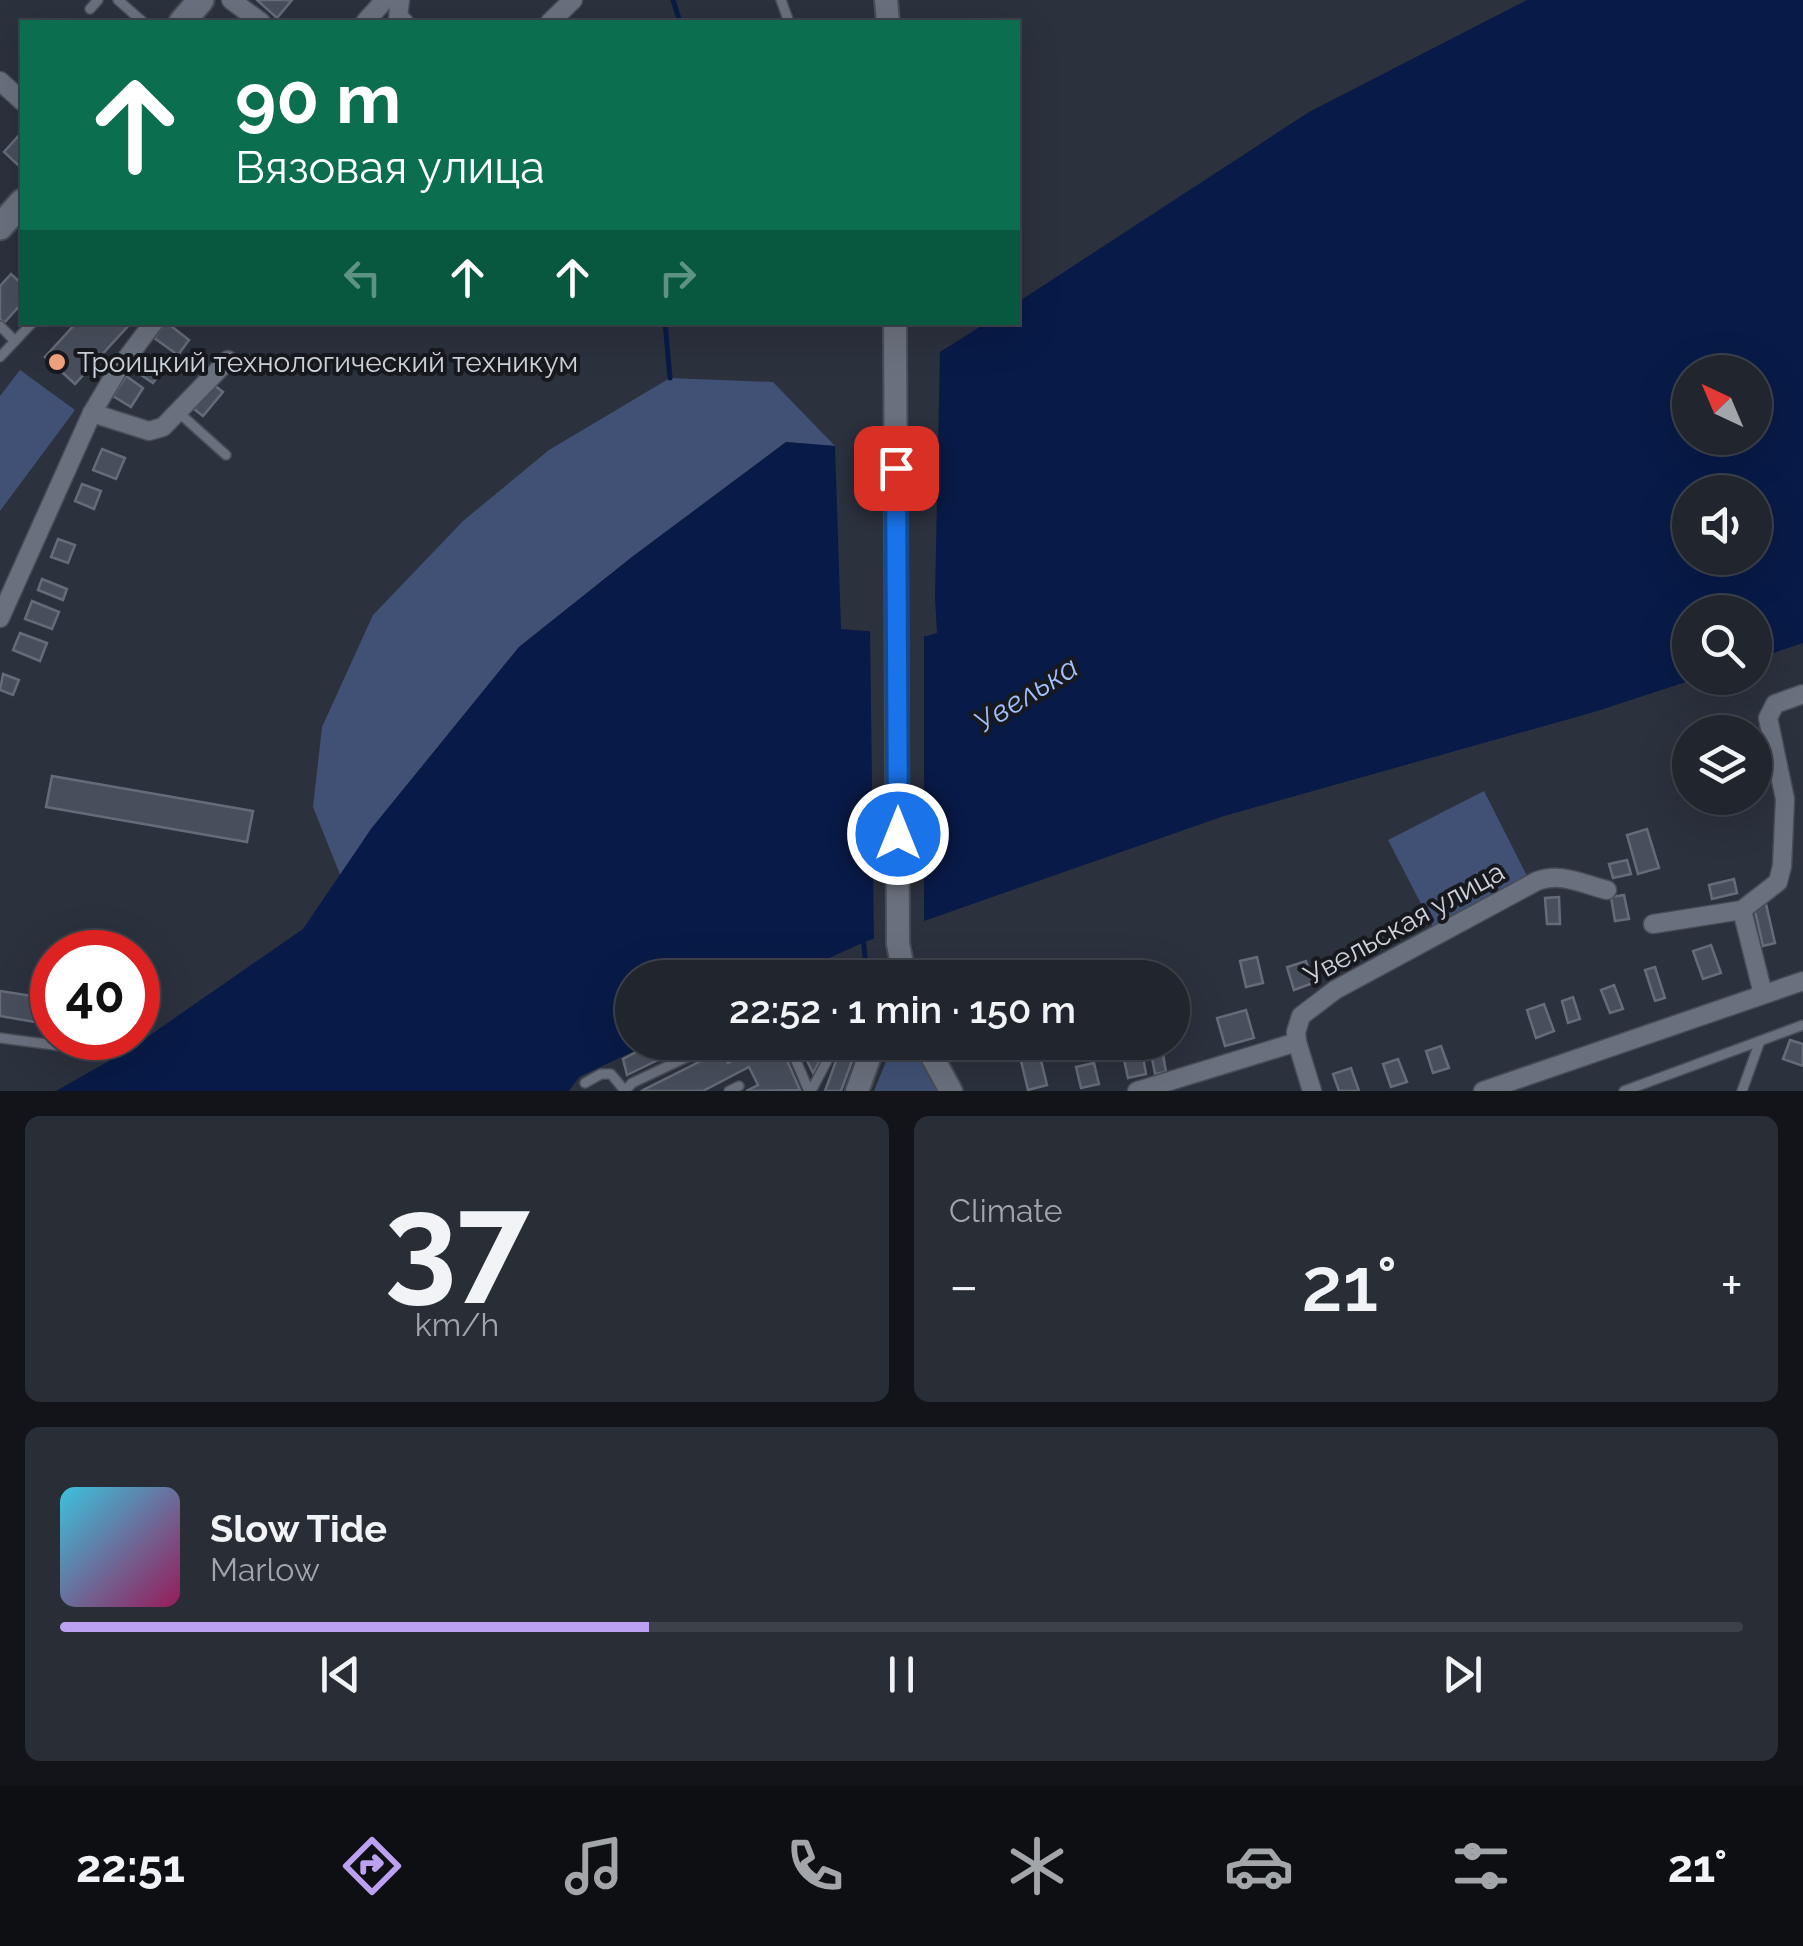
<!DOCTYPE html>
<html lang="en">
<head>
<meta charset="utf-8">
<style>
  body { margin:0; font-family:Raleway,sans-serif; background:#282d36; color:#f1f3f6; height:100vh; display:flex; flex-direction:column; font-size:38px; white-space:nowrap }
  * { box-sizing:border-box; margin:0 }
  p { font-size:32px; color:#a2a5aa }
  .icon { flex:none; width:55px; height:55px; fill:none; stroke:currentColor; stroke-width:2; stroke-linecap:round; stroke-linejoin:round }
  .map { position:relative; height:1091px; overflow:hidden }
  .sheet { display:flex; flex-direction:column; gap:25px; padding:25px; background:#121419; flex:1 }
  .sheet>* { flex:none }
  .guide { position:absolute; left:20px; top:20px; width:1000px; height:305px; border-radius:0px; box-shadow:0 10px 40px #0002,0 0 0 2px #3d424a; background:#0b6e4f; color:#fff; overflow:hidden }
  .needle { width:65px; rotate:316deg }
  .controls { position:absolute; left:1672px; top:355px; display:grid; gap:20px }
  .controls a { display:grid; place-items:center; width:100px; height:100px; border-radius:50%; background:#20252e; box-shadow:0 10px 40px #0002,0 0 0 2px #3d424a; font-size:50px }
  .speed { position:absolute; left:30px; top:930px; display:flex; gap:20px; font-size:50px; font-weight:700; text-align:center }
  .speed>* { display:grid; place-content:center; width:130px; height:130px; border-radius:50%; background:#20252e; box-shadow:0 10px 40px #0002,0 0 0 2px #3d424a; line-height:1 }
  .speed .limit { border:15px solid #d22; background:#fff; color:#111 }
  .pin { position:absolute; display:grid; place-items:center; width:85px; height:85px; color:#fff; margin:-42px; border-radius:20px; box-shadow:0 5px 15px #0006 }
  .me { position:absolute; width:110px; margin:-55px; rotate:0deg; stroke-linejoin:round; filter:drop-shadow(0 0 8px #0008) }
  .turn { display:flex; align-items:center; gap:35px; height:210px; padding:0 50px; font-size:45px }
  .turn .icon { width:130px; height:130px; stroke-width:2.5 }
  .turn b { display:block; font-size:70px; line-height:85px }
  .lanes { display:flex; align-items:center; height:95px; padding:0 50px; background:#0003; justify-content:center; gap:50px; direction:ltr }
  .lanes .off { opacity:.35 }
  .big { font-size:75px; font-weight:600; line-height:1.1 }
  .sheet .tile { flex:1; display:flex; flex-direction:column; justify-content:center; gap:15px; min-width:0; padding:0 35px; border-radius:15px; background:#282d36 }
  .sheet .dial { align-items:center; gap:0 }
  .dial b { font-size:130px; line-height:1 }
  .song { display:flex; align-items:center; gap:30px }
  .cover { width:120px; height:120px; border-radius:15px; background:linear-gradient(135deg,hsl(190 70% 55%),hsl(330 70% 35%)) }
  .played { height:10px; border-radius:5px; background:linear-gradient(90deg,#bca0f2 35%,#3d424a 35%) }
  .keys { display:flex; justify-content:space-around; direction:ltr }
  .heat { display:flex; justify-content:space-between; align-items:center; font-size:55px; direction:ltr }
  .sheet .tiles { flex:1; display:grid; gap:25px; grid-template-columns:1fr 1fr }
  .tile:last-child { grid-column:span 2 }
  .trip { position:absolute; left:615px; top:960px; width:575px; height:100px; border-radius:50px; background:#20252e; box-shadow:0 10px 40px #0002,0 0 0 2px #3d424a; font-weight:600; line-height:100px; text-align:center }
  .dock { display:flex; height:160px; justify-content:space-around; align-items:center; background:#0d0f12; color:#a2a5aa }
  .dock .icon { width:70px; height:70px }
  .dock .active { color:#bca0f2 }
  .dock b { font-size:45px; color:#f1f3f6 }
  .map>svg:first-child { display:block }
  .green { fill:#405175 }
  .water { fill:#081a47; fill-rule:evenodd }
  .pier { fill:#2b313d }
  .lines { fill:none; stroke-linecap:round; stroke-linejoin:round }
  .stream { stroke:#081a47; stroke-width:5 }
  .building { fill:#484f5c; stroke:#656c79; stroke-width:2.5 }
  .service-casing { stroke:#484d57; stroke-width:12 }
  .minor-casing { stroke:#484d57; stroke-width:21 }
  .tertiary-casing { stroke:#484d57; stroke-width:26 }
  .secondary-casing { stroke:#484d57; stroke-width:29 }
  .service { stroke:#6a717e; stroke-width:9 }
  .minor { stroke:#6a717e; stroke-width:18 }
  .tertiary { stroke:#6a717e; stroke-width:22 }
  .secondary { stroke:#6a717e; stroke-width:25 }
  .route-casing { stroke:#114b97; stroke-width:25 }
  .route { stroke:#1a73e8; stroke-width:18 }
  .poi-dot { fill:#f1a17d; stroke:#17191f; stroke-width:4 }
  .labels { text-anchor:middle; stroke-width:8; stroke-linejoin:round; paint-order:stroke }
  .poi-label { font-size:28px; fill:#ced2da; stroke:#17191f; text-anchor:start }
  .street-label { font-size:28px; fill:#ced2da; stroke:#17191f }
  .water-label { font-size:30px; font-style:italic; fill:#a2c0fe; stroke:#17191f }
</style>
</head>
<body>
<div class="map">
<svg width="1803" height="1091" viewBox="0 0 1803 1091">
  <rect width="100%" height="100%" fill="#2b313d"/>
  <g class="green">
    <path d="M20 370 75 410 0 511V396Z"/>
    <path d="M670 378 773 382 835 446 786 442 632 557 519 647 371 829 341 877 313 807 322 727 373 615 463 521 549 450Z"/>
    <path d="M1484 791 1528 878 1433 927 1388 840Z"/>
    <path d="M894 1042 909 1043 940 1091H874Z"/>
  </g>
  <path class="water" d="M1527 0H1803V643L1755 659V612H1690V678H1698L1594 712 1224 816 864 942 788 977 632 978V1042L651 1043 579 1077 569 1091H56L130 1049 303 929 371 829 519 647 632 557 786 442 835 446 841 629 927 636 937 633 935 597 940 352 986 323 1018 322V302L1309 112ZM1690 372H1755V438H1690ZM1690 492H1755V558H1690Z"/>
  <path class="pier" d="M870 628 924 631V926L874 944Z"/>
  <g class="lines">
    <g class="stream">
      <path d="M673 0 680 22"/>
      <path d="M665 322 670 378"/>
      <path d="M863 936 867 978"/>
      <path d="M860 1042 857 1053 863 1054"/>
    </g>
  </g>
  <g class="building">
    <path d="M257 0H292L277 18Z"/>
    <path d="M22 132V160L18 165 4 152Z"/>
    <path d="M11 274 22 284V303L4 323 0 319V286Z"/>
    <path d="M77 322 129 325 75 384 45 357Z"/>
    <path d="M166 322 189 340 178 355 154 338Z"/>
    <path d="M141 356 162 370 153 383 132 369Z"/>
    <path d="M126 376 143 388 131 407 113 396Z"/>
    <path d="M214 385 223 392 203 416 194 409Z"/>
    <path d="M102 449 125 458 116 479 93 470Z"/>
    <path d="M82 484 101 491 94 509 75 501Z"/>
    <path d="M58 539 75 545 68 563 51 557Z"/>
    <path d="M42 579 67 589 63 600 38 590Z"/>
    <path d="M32 601 59 612 52 629 25 619Z"/>
    <path d="M20 633 47 643 40 661 13 650Z"/>
    <path d="M3 674 19 680 13 695 0 690Z"/>
    <path d="M52 776 253 811 247 842 46 807Z"/>
    <path d="M1647 829 1659 868 1638 874 1627 835Z"/>
    <path d="M1627 860 1631 874 1613 878 1609 864Z"/>
    <path d="M1734 879 1737 893 1712 899 1709 885Z"/>
    <path d="M1624 895 1629 919 1615 921 1611 897Z"/>
    <path d="M1559 897 1560 924H1547L1545 898Z"/>
    <path d="M1766 904 1775 943 1763 946 1754 907Z"/>
    <path d="M1711 945 1721 973 1703 979 1693 951Z"/>
    <path d="M1257 957 1263 983 1246 987 1240 961Z"/>
    <path d="M1306 961 1313 983 1294 990 1287 967Z"/>
    <path d="M839 963 844 975 838 978H807Z"/>
    <path d="M1655 967 1665 998 1655 1001 1645 970Z"/>
    <path d="M1614 985 1623 1009 1610 1013 1601 990Z"/>
    <path d="M0 991 52 999V1025L0 1016Z"/>
    <path d="M1573 997 1580 1019 1568 1023 1562 1001Z"/>
    <path d="M1544 1004 1554 1031 1536 1038 1527 1010Z"/>
    <path d="M1246 1010 1254 1038 1225 1046 1217 1018Z"/>
    <path d="M1790 1040 1803 1044V1066L1783 1059Z"/>
    <path d="M656 1042H695L627 1075 623 1059Z"/>
    <path d="M741 1042H779L800 1090 746 1091 758 1085 749 1067 703 1091H641L721 1051 728 1063 747 1052Z"/>
    <path d="M798 1042H830L813 1073Z"/>
    <path d="M843 1042H859L841 1091H825Z"/>
    <path d="M1149 1042H1161L1166 1072 1155 1074Z"/>
    <path d="M1441 1046 1449 1068 1433 1073 1426 1051Z"/>
    <path d="M1142 1051 1146 1074 1128 1078 1123 1055Z"/>
    <path d="M1040 1056 1047 1085 1028 1090 1021 1061Z"/>
    <path d="M1398 1059 1407 1082 1391 1087 1383 1064Z"/>
    <path d="M1094 1063 1099 1084 1081 1088 1076 1067Z"/>
    <path d="M1351 1068 1359 1091H1339L1333 1074Z"/>
  </g>
  <g class="lines">
    <defs>
      <g id="service">
        <path d="M118 0 143 22"/>
        <path d="M781 0 789 22"/>
        <path d="M90 9 98 0"/>
        <path d="M0 326 15 341"/>
        <path d="M0 357 33 322"/>
        <path d="M177 411 226 455"/>
        <path d="M0 1038 85 1049 110 1045"/>
        <path d="M727 1042 732 1051"/>
        <path d="M788 1042 809 1091"/>
        <path d="M585 1083 601 1074H611L625 1091"/>
        <path d="M625 1091 632 1083 719 1042"/>
        <path d="M729 1091 739 1086"/>
        <path d="M811 1091 837 1042"/>
        <path d="M1624 1091 1803 1025"/>
        <path d="M1742 1091 1760 1041"/>
      </g>
      <g id="minor">
        <path d="M231 0 261 22"/>
        <path d="M400 0 398 18 404 22"/>
        <path d="M365 22 385 0"/>
        <path d="M550 22 573 0"/>
        <path d="M0 81 22 101"/>
        <path d="M92 413 149 431 163 427 228 360"/>
        <path d="M0 618 92 413 117 371 154 322"/>
        <path d="M1742 910 1763 994"/>
        <path d="M1653 924 1742 910 1778 882 1782 866 1785 799 1768 718 1775 704 1803 694"/>
        <path d="M1297 1042 1312 1091"/>
        <path d="M1137 1091 1297 1042 1296 1032 1301 1016 1335 990 1537 881C1561 872 1582 884 1607 890"/>
        <path d="M1483 1091 1803 981"/>
      </g>
      <g id="tertiary">
        <path d="M886 0 888 22"/>
        <path d="M895 322 898 944 905 978"/>
        <path d="M924 1042 951 1091"/>
        <path d="M857 1091 875 1042"/>
      </g>
      <g id="secondary">
        <path d="M182 22 201 0"/>
        <path d="M0 227 22 202"/>
      </g>
    </defs>
    <use href="#service" class="service-casing"/>
    <use href="#minor" class="minor-casing"/>
    <use href="#tertiary" class="tertiary-casing"/>
    <use href="#secondary" class="secondary-casing"/>
    <use href="#service" class="service"/>
    <use href="#minor" class="minor"/>
    <use href="#tertiary" class="tertiary"/>
    <use href="#secondary" class="secondary"/>
  </g>
  <g class="lines">
    <defs>
      <path id="route" d="M896 468 898 834"/>
    </defs>
    <use href="#route" class="route-casing"/>
    <use href="#route" class="route"/>
  </g>
  <circle class="poi-dot" cx="57" cy="362" r="10"/>
  <g class="labels">
    <g class="poi-label">
      <text x="77" y="372">Троицкий технологический техникум</text>
    </g>
    <g class="street-label">
      <text transform="translate(1404 923) rotate(-29)" y="10">Увельская улица</text>
    </g>
    <g class="water-label">
      <text transform="translate(1026 695) rotate(-32)" y="10">Увелька</text>
    </g>
  </g>
</svg>
<div class="controls">
<a><svg class="needle" viewBox="-14 -14 28 28"><path d="M0-13l5 13h-10z" fill="#e53935"/><path d="M0 13l5-13h-10z" fill="#a2a5aa"/></svg></a>
<a><svg class="icon" aria-label="sound" viewBox="0 0 24 24"><path d="M4 9h4l5-4v14l-5-4H4zM17 9q2 3 0 6"/></svg></a>
<a><svg class="icon" aria-label="search" viewBox="0 0 24 24"><circle cx="10" cy="10" r="6"/><path d="M15 15l6 6"/></svg></a>
<a><svg class="icon" aria-label="layers" viewBox="0 0 24 24"><path d="M12 4l9 5-9 5-9-5zM3 14l9 5 9-5"/></svg></a>
</div>
<div class="speed"><div class="limit">40</div></div>
<div class="pin" style="left:896px;top:468px;background:#d93025"><svg class="icon" aria-label="arrive" viewBox="0 0 24 24"><path d="M6 21V4h12l-3 4 3 4H6"/></svg></div>
<svg class="me" style="left:898px;top:834px" viewBox="-20 -20 40 40"><circle r="17" fill="#1a73e8" stroke="#fff" stroke-width="3"/><path d="M0-11L8 9 0 5-8 9z" fill="#fff"/></svg>
<div class="trip">22:52 · 1 min · 150 m</div>
<div class="guide">
<div class="turn"><svg class="icon" aria-label="ahead" viewBox="0 0 24 24"><path d="M12 20V5M6 11l6-6 6 6"/></svg><div><b>90 m</b>Вязовая улица</div></div>
<div class="lanes"><svg class="icon off" aria-label="left" viewBox="0 0 24 24"><path d="M17 20v-9H6M10 6l-5 5 5 5"/></svg><svg class="icon" aria-label="ahead" viewBox="0 0 24 24"><path d="M12 20V5M6 11l6-6 6 6"/></svg><svg class="icon" aria-label="ahead" viewBox="0 0 24 24"><path d="M12 20V5M6 11l6-6 6 6"/></svg><svg class="icon off" aria-label="right" viewBox="0 0 24 24"><path d="M7 20v-9h11M14 6l5 5-5 5"/></svg></div>
</div>
</div>
<section class="sheet">
<div class="tiles">
<div class="tile dial"><b>37</b><p>km/h</p></div>
<div class="tile"><p>Climate</p>
<div class="heat"><a>−</a><b class="big">21°</b><a>+</a></div>
</div>
<div class="tile">
<div class="song"><i class="cover"></i><div><b>Slow Tide</b><p>Marlow</p></div></div>
<div class="played"></div>
<div class="keys"><svg class="icon" aria-label="previous" viewBox="0 0 24 24"><path d="M18 5L8 12l10 7zM5 5v14"/></svg><svg class="icon" aria-label="pause" viewBox="0 0 24 24"><path d="M8 5v14M16 5v14"/></svg><svg class="icon" aria-label="next" viewBox="0 0 24 24"><path d="M6 5l10 7-10 7zM19 5v14"/></svg></div>
</div>
</div>
</section>
<nav class="dock">
<b>22:51</b>
<svg class="icon active" aria-label="directions" viewBox="0 0 24 24"><path d="M12 3l9 9-9 9-9-9zM9 14v-3h6M13 9l2 2-2 2"/></svg>
<svg class="icon" aria-label="music" viewBox="0 0 24 24"><path d="M9 18V5l10-2v13"/><circle cx="6" cy="18" r="3"/><circle cx="16" cy="16" r="3"/></svg>
<svg class="icon" aria-label="phone" viewBox="0 0 24 24"><path d="M5 4h4l2 5-3 2q2 4 5 5l2-3 5 2v4C11 20 4 13 5 4z"/></svg>
<svg class="icon" aria-label="climate" viewBox="0 0 24 24"><path d="M12 3v18M4 7l16 10M4 17L20 7"/></svg>
<svg class="icon" aria-label="car" viewBox="0 0 24 24"><path d="M5 17H2v-5l4-1 3-4h7l3 4 3 1v5h-3M9 17h6M6 11h13"/><circle cx="7" cy="17" r="2"/><circle cx="17" cy="17" r="2"/></svg>
<svg class="icon" aria-label="filters" viewBox="0 0 24 24"><path d="M4 7h16M4 17h16"/><circle cx="9" cy="7" r="2"/><circle cx="15" cy="17" r="2"/></svg>
<b>21°</b>
</nav>
</body>
</html>
